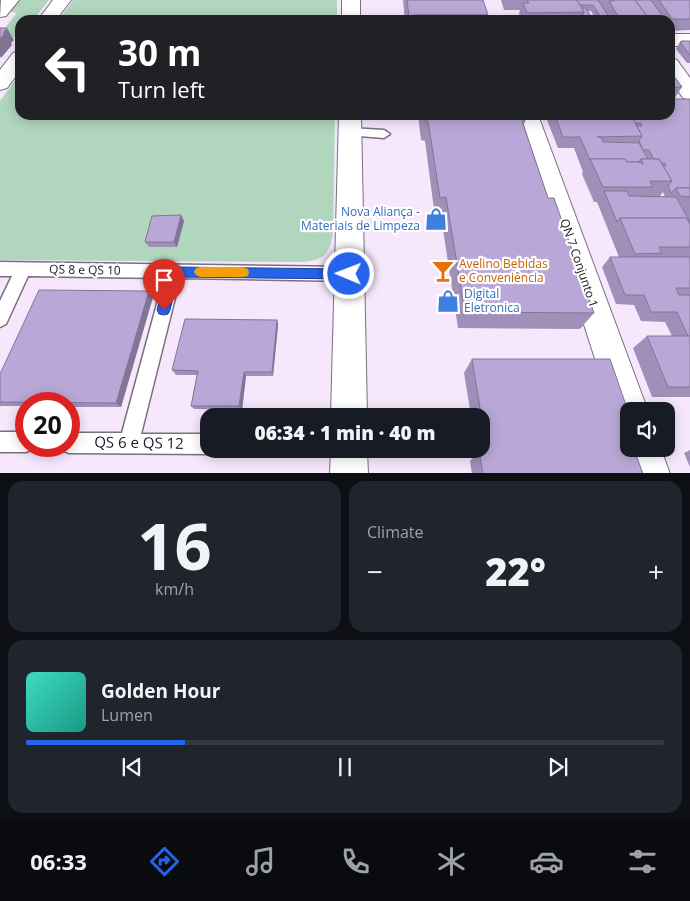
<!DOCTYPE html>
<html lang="en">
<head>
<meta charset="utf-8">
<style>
  body { margin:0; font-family:"Open Sans",sans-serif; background:#20242c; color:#f1f3f6; height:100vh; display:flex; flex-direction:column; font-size:19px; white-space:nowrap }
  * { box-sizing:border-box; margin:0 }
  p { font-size:16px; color:#9ea1a6 }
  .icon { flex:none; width:28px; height:28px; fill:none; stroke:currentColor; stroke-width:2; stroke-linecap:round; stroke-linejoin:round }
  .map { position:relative; height:473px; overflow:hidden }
  .panel { display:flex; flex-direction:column; gap:8px; padding:8px; background:#0d0f14; flex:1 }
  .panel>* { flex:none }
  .guide { position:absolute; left:15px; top:15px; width:660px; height:105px; border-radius:15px; box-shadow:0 2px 12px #0003; background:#202124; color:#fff; overflow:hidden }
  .buttons { position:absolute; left:620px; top:402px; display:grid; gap:10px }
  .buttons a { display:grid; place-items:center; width:55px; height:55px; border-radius:10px; background:#171b24; box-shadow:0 2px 12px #0003; font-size:25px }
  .speed { position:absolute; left:15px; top:392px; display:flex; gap:10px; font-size:25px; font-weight:700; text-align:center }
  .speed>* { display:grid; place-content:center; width:65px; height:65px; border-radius:50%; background:#171b24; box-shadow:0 2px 12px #0003; line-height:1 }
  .speed .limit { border:8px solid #d22; background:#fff; color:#111 }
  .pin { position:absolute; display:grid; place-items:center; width:42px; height:42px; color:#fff; margin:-51px -21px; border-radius:50% 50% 50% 0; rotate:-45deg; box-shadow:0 0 5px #0007 }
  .pin .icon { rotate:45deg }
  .me { position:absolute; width:55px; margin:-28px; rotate:271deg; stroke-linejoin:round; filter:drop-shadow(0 0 4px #0008) }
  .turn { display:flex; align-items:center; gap:18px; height:105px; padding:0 20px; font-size:22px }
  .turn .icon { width:65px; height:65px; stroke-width:2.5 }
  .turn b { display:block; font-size:35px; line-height:42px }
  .big { font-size:38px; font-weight:800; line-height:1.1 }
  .panel .tile { flex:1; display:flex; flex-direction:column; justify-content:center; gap:8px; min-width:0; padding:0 18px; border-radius:15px; background:#20242c }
  .panel .dial { align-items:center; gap:0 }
  .dial b { font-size:65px; line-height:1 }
  .song { display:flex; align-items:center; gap:15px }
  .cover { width:60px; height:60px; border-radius:8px; background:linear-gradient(135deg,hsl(170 70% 55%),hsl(170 70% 35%)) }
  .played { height:5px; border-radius:2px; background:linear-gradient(90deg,#2563eb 25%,#363941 25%) }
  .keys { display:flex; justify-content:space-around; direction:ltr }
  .heat { display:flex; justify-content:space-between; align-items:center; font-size:28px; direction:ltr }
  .panel .tiles { flex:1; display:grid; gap:8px; grid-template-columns:1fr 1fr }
  .tile:last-child { grid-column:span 2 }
  .trip { position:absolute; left:200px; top:408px; width:290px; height:50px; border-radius:15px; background:#171b24; box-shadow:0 2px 12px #0003; font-weight:800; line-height:50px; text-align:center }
  .dock { display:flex; height:80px; justify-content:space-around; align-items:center; background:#090b0e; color:#9ea1a6 }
  .dock .icon { width:35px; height:35px }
  .dock .current { color:#2563eb }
  .dock b { font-size:22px; color:#f1f3f6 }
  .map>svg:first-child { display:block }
  .green { fill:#b0d6bd }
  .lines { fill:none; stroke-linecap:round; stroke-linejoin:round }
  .service-casing { stroke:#7b6e81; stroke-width:3 }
  .minor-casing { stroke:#7b6e81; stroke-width:2 }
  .tertiary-casing { stroke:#7b6e81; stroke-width:2 }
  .service { fill:#fff; fill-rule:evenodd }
  .minor { fill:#fff; fill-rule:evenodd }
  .tertiary { fill:#fff; fill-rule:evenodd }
  .wall { fill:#9f90b9; fill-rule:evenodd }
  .shaded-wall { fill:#827696 }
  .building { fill:#b9a8d7; stroke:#827696; fill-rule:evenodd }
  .route { fill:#2563eb; stroke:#184099 }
  .slow { fill:#f59e0b }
  .labels { text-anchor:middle; stroke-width:4.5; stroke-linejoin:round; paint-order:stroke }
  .shop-label { font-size:12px; fill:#366cbe; stroke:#fff; text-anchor:end }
  .street-label { font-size:12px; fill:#1d181f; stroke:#fff }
  .food-label { font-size:12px; fill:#c56008; stroke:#fff; text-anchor:start }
  .near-street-label { font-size:15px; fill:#1d181f; stroke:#fff }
</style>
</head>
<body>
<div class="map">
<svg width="690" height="474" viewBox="0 0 690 474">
  <rect width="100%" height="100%" fill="#f6e7fd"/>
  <g class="green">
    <path d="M15 0H49L33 20H20V36L18 38 0 34 17 13 5 10Z"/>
    <path d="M73 0H337V20H59Z"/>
    <path d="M20 74V115H335L333 232C330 256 322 261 299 262L0 260V101Z"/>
  </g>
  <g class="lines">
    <defs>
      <g id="service">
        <path d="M350 128 384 130 390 134 384 138 346 135 344 132 346 129Z"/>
        <path d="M0 262 349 267 355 269 357 274 355 279 349 281 180 278 141 434H209V449H217L216 451 209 454 69 453 62 450 60 446H69V433H122L164 278 28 276 6 324 0 327V301L12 276H0Z"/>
        <path d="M0 432H26V446H34L33 449 26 452H0Z"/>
      </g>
      <g id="minor">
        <path d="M1 0H19L6 16 0 17Z"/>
        <rect x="670" y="34" width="20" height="12"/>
        <path d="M670 58 677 60 690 78V100L683 98 670 79Z"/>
        <path d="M516 115H538L648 411H629V428L618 423 612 411Z"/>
        <path d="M629 439V449H661L670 474H632L625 449Z"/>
      </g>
      <g id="tertiary">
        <path d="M53 0H71L56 20H38Z"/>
        <rect x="342" y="0" width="18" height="20"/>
        <path d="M20 51V71L7 88 0 90V70L13 53Z"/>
        <path d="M339 115H361L367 416H331Z"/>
        <path d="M331 449H367L368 474H330Z"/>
      </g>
    </defs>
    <use href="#service" class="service-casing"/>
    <use href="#minor" class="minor-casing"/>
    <use href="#tertiary" class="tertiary-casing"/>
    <use href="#service" class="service"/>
    <use href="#minor" class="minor"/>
    <use href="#tertiary" class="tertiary"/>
  </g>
  <g class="wall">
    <path d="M403 0H483L489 20H405Z"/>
    <path d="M501 0H690V30L670 31V20H596L591 11H588L593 20H522L519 14 520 10H504Z"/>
    <path d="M690 41V63H687L676 49 680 42Z"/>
    <path d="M670 71 682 87 674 99H690V397H652L633 348 647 336H672L665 322 641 321 634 305 616 304 602 267 610 257H619L597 202H594L582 174 583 172 574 148H558L545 115H670ZM663 192 665 197 660 196Z"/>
    <path d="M418 115H523L525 121 524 125 548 198 594 313 580 329 458 328 441 216 435 217 425 141 421 140Z"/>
    <path d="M181 215 184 221 177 247H149L145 242Z"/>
    <path d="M149 291 153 297 121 407H69V404H26V406H0V374Z"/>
    <path d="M277 320 278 325 273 376H246L242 410 194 409 191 406 197 375H176L172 370Z"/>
    <path d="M472 359 642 452 636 455 643 474H472L470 461 476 454 475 449H481V416H471L464 373Z"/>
    <path d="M690 450V467L684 453Z"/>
  </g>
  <g class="shaded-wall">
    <path d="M7 28 14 40 11 43 12 45 1 58 0 56V39L3 33Z"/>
    <path d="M181 215 184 221 177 247 174 242Z"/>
    <path d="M149 291 153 297 121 407 116 403Z"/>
    <path d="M277 320 278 325 273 376 272 372Z"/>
    <path d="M244 372 246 376 242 410 239 406Z"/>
  </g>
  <g class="building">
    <path d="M407 0H483L488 15H413L412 17H409Z"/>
    <path d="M527 0H577L584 12 527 13 523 3H529Z"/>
    <path d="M577 0H598L609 17H601L593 5H580Z"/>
    <path d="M613 0H635L647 16H618L609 1H614Z"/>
    <path d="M635 0H651L664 18H646L647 16Z"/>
    <path d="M659 0H690V19H672Z"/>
    <path d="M582 8H586L593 20H584L582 17 584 12Z"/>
    <path d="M413 15H488L489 20H413Z"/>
    <path d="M0 28H7L3 33H5L0 39Z"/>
    <path d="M682 41H690V55L680 42Z"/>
    <path d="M670 71 682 87H670Z"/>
    <path d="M670 99H690V188H676L671 193 668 186 672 181 663 166H666L665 163H661L659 159H654L649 150H643L639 141 642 136 633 119H640L638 115H670ZM636 123H641L642 126H638Z"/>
    <path d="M424 115H523L525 121H522L548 198H554L594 313 465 312 446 197 440 198 428 121H424Z"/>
    <path d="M550 115H554L552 119H551Z"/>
    <path d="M555 115H602L604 118H611L609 115H631L642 136 597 137H601L603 142 639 143 648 159H641L639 162H627L625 159H590V160L580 137H563Z"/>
    <path d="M602 115H608L606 118H604Z"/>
    <path d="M590 159H625L627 162H639L643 164 641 159H659L672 181H650L653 187H603Z"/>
    <path d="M676 188H690V197L680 196Z"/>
    <path d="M604 191H627L629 196 676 197 690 222H689L686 218H620L617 222Z"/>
    <path d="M181 215 174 242H145L152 216Z"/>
    <path d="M620 218H686L690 224V247H659L662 253 635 254Z"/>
    <path d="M610 257H690V288H676L679 295H690V336H688L677 312H651L644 295H625Z"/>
    <path d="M39 290 149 291 116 403 0 402V374Z"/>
    <path d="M185 319 277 320 272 372H244L239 406H191L198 371 172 370Z"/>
    <path d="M647 336H690V387H668Z"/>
    <path d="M472 359H610L629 414V449H641L642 452H635L643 474H483L479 451H487Z"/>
  </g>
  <path class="route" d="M174 267 349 269 353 270 355 274 353 277 349 279 178 277 170 310 168 314 164 315 159 314 157 310 167 272 169 268Z"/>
  <path class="slow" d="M200 267H243L248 269 249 272 248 276 243 277H200L196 275 194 272 196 268Z"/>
  <defs>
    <symbol id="shop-bare" viewBox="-9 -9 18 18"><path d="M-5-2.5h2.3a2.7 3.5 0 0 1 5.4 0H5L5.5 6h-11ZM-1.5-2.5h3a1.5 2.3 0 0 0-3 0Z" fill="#3f7fe0" stroke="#fff" stroke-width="2.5" paint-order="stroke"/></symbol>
    <symbol id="bar-bare" viewBox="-9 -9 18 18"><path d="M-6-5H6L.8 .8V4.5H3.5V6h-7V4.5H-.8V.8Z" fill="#e8710a" stroke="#fff" stroke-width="2.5" paint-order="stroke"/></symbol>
  </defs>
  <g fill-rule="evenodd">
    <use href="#shop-bare" x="420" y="203" width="32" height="32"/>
    <use href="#bar-bare" x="427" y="255" width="32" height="32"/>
    <use href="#shop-bare" x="432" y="285" width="32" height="32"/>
  </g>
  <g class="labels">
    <g class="shop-label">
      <text x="420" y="216">Nova Aliança -<tspan x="420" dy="14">Materiais de Limpeza</tspan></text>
      <text x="464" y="298" text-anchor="start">Digital<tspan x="464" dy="14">Eletronica</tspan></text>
    </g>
    <g class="street-label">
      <text transform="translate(579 263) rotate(71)" y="4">QN 7 Conjunto 1</text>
      <text transform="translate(85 270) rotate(1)" y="4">QS 8 e QS 10</text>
    </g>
    <g class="food-label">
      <text x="459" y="268">Avelino Bebidas<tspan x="459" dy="14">e Conveniência</tspan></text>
    </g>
    <g class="near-street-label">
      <text transform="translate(139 443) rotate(1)" y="5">QS 6 e QS 12</text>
    </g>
  </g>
</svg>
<div class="buttons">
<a><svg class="icon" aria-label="sound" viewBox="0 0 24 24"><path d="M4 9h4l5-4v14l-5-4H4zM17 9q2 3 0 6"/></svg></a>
</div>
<div class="speed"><div class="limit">20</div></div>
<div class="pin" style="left:164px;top:310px;background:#d93025"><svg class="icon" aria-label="arrive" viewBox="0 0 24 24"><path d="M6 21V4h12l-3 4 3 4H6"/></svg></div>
<svg class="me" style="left:349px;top:274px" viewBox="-20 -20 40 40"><circle r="17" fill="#2563eb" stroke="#fff" stroke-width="3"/><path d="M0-11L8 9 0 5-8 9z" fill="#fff"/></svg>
<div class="trip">06:34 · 1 min · 40 m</div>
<div class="guide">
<div class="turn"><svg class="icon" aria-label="left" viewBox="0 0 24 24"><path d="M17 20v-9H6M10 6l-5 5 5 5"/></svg><div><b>30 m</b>Turn left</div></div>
</div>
</div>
<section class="panel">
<div class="tiles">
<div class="tile dial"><b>16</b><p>km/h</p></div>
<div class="tile"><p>Climate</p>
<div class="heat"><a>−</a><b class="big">22°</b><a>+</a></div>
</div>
<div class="tile">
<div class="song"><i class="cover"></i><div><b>Golden Hour</b><p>Lumen</p></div></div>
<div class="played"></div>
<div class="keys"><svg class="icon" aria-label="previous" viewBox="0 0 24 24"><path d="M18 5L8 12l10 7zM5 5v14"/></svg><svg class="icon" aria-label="pause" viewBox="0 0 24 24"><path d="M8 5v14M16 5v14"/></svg><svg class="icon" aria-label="next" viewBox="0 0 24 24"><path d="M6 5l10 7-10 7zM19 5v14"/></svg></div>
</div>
</div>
</section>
<nav class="dock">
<b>06:33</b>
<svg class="icon current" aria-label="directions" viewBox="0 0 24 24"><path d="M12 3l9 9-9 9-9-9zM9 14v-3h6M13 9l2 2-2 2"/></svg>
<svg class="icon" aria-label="music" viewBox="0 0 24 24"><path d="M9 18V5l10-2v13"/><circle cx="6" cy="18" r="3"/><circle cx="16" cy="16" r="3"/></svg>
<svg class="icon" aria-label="phone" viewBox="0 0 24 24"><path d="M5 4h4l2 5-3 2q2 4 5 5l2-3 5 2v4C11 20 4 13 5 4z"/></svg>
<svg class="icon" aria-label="climate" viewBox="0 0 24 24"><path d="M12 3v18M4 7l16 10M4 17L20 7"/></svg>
<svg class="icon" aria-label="car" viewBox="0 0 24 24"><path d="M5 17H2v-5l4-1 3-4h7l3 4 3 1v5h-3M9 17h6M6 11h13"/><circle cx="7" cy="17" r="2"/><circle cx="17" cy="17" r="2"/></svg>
<svg class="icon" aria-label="filters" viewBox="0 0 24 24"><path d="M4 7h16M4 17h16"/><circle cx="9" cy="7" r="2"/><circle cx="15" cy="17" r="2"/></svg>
</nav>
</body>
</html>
